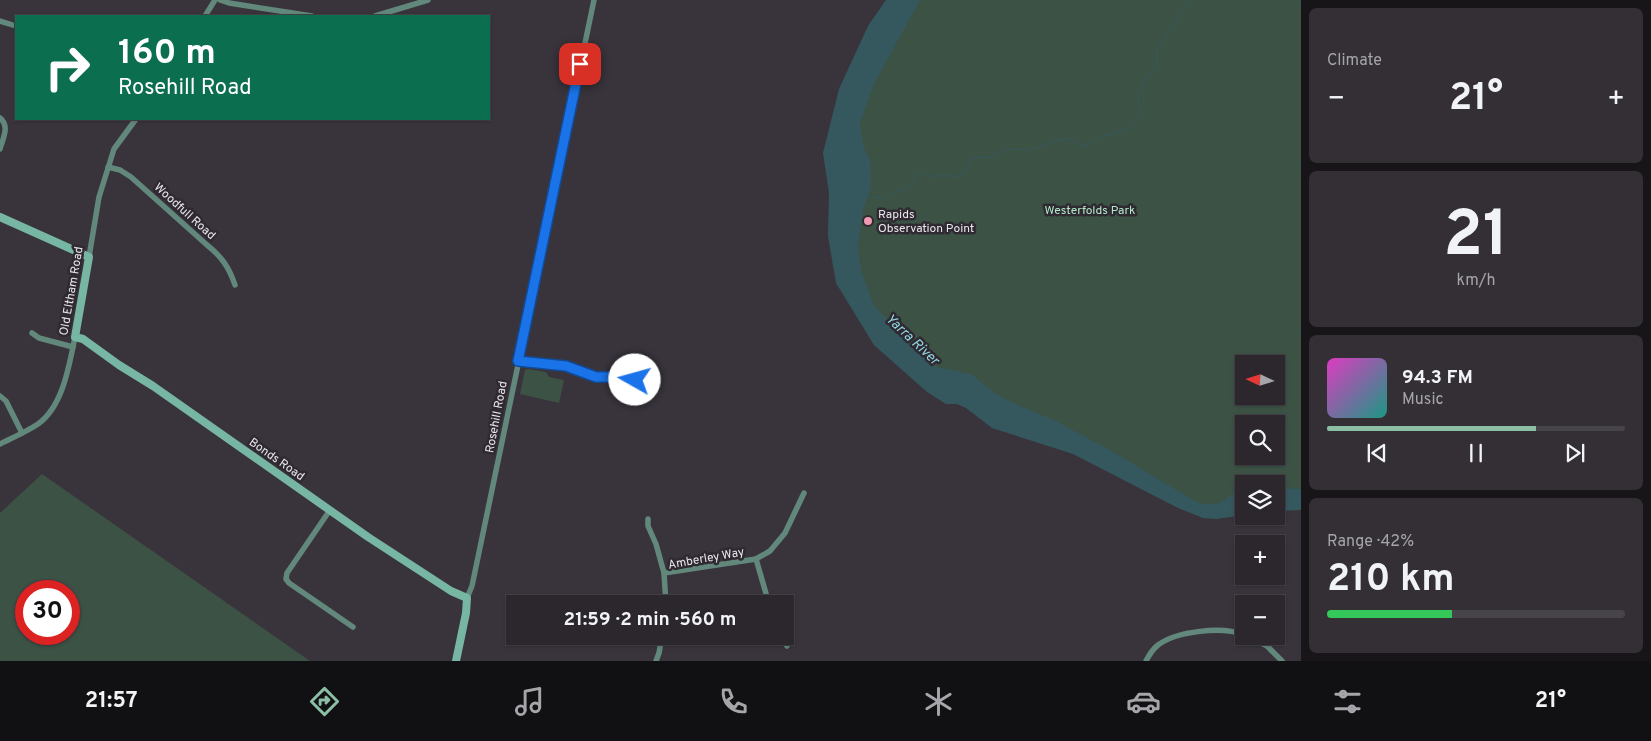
<!DOCTYPE html>
<html lang="en">
<head>
<meta charset="utf-8">
<style>
  body { margin:0; font-family:Overpass,sans-serif; background:#332f35; color:#f1f3f6; height:100vh; display:flex; flex-direction:column; font-size:19px; white-space:nowrap }
  * { box-sizing:border-box; margin:0 }
  p { font-size:16px; color:#a6a5aa }
  .icon { flex:none; width:28px; height:28px; fill:none; stroke:currentColor; stroke-width:2; stroke-linecap:round; stroke-linejoin:round }
  .map { position:relative; flex:1; overflow:hidden }
  .side { display:flex; flex-direction:column; gap:8px; padding:8px; background:#181519; width:350px }
  .side>* { flex:none }
  .hud { position:absolute; left:15px; top:15px; width:475px; height:105px; border-radius:0px; box-shadow:0 1px 4px #0004,0 0 0 1px #474449; background:#0b6e4f; color:#fff; overflow:hidden }
  .needle { width:32px; rotate:274deg }
  .controls { position:absolute; left:1235px; top:355px; display:grid; gap:10px }
  .controls a { display:grid; place-items:center; width:50px; height:50px; border-radius:0px; background:#2b272d; box-shadow:0 1px 4px #0004,0 0 0 1px #474449; font-size:25px }
  .speed { position:absolute; left:15px; top:580px; display:flex; gap:10px; font-size:25px; font-weight:700; text-align:center }
  .speed>* { display:grid; place-content:center; width:65px; height:65px; border-radius:50%; background:#2b272d; box-shadow:0 1px 4px #0004,0 0 0 1px #474449; line-height:1 }
  .speed .limit { border:8px solid #d22; background:#fff; color:#111 }
  .pin { position:absolute; display:grid; place-items:center; width:42px; height:42px; color:#fff; margin:-21px; border-radius:10px; box-shadow:0 2px 8px #0006 }
  .me { position:absolute; width:55px; margin:-28px; rotate:277deg; stroke-linejoin:round; filter:drop-shadow(0 0 4px #0008) }
  .turn { display:flex; align-items:center; gap:18px; height:105px; padding:0 20px; font-size:22px }
  .turn .icon { width:65px; height:65px; stroke-width:2.5 }
  .turn b { display:block; font-size:35px; line-height:42px }
  .big { font-size:38px; font-weight:700; line-height:1.1 }
  .side .widget { flex:1; display:flex; flex-direction:column; justify-content:center; gap:8px; min-width:0; padding:0 18px; border-radius:8px; background:#332f35 }
  .side .dial { align-items:center; gap:0 }
  .dial b { font-size:65px; line-height:1 }
  .song { display:flex; align-items:center; gap:15px }
  .cover { width:60px; height:60px; border-radius:8px; background:linear-gradient(135deg,hsl(310 70% 55%),hsl(170 70% 35%)) }
  .played { height:5px; border-radius:2px; background:linear-gradient(90deg,#8abfa5 70%,#474449 70%) }
  .keys { display:flex; justify-content:space-around; direction:ltr }
  .heat { display:flex; justify-content:space-between; align-items:center; font-size:28px; direction:ltr }
  .charge { height:8px; border-radius:4px; background:linear-gradient(90deg,#34c759 42%,#474449 0) }
  .trip { position:absolute; left:506px; top:595px; width:288px; height:50px; border-radius:0px; background:#2b272d; box-shadow:0 1px 4px #0004,0 0 0 1px #474449; font-weight:700; line-height:50px; text-align:center }
  .dock { display:flex; height:80px; justify-content:space-around; align-items:center; background:#111012; color:#a6a5aa }
  .dock .icon { width:35px; height:35px }
  .dock .active { color:#8abfa5 }
  .dock b { font-size:22px; color:#f1f3f6 }
  main { display:flex; flex:1; min-height:0 }
  .map>svg:first-child { display:block }
  .green { fill:#3b5245; fill-rule:evenodd }
  .water { fill:#35585e }
  .lines { fill:none; stroke-linecap:round; stroke-linejoin:round }
  .stream { stroke:#35585e; stroke-width:1 }
  .street { stroke:#62887c; stroke-width:5.5 }
  .secondary { stroke:#78b6a4; stroke-width:8 }
  .route-casing { stroke:#114b97; stroke-width:12 }
  .route { stroke:#1a73e8; stroke-width:9 }
  .poi-dot { fill:#f19ab3; stroke:#2f2a32; stroke-width:2 }
  .labels { text-anchor:middle; stroke-width:5; stroke-linejoin:round; paint-order:stroke }
  .park-label { font-size:12px; fill:#b0e8c8; stroke:#2f2a32 }
  .street-label { font-size:12px; fill:#eae7ec; stroke:#2f2a32 }
  .poi-label { font-size:12px; fill:#eae7ec; stroke:#2f2a32; text-anchor:start }
  .water-label { font-size:14px; font-style:italic; fill:#92d9e4; stroke:#2f2a32 }
</style>
</head>
<body>
<main>
<div class="map">
<svg width="1301" height="661" viewBox="0 0 1301 661">
  <rect width="100%" height="100%" fill="#39343c"/>
  <g class="green">
    <path d="M917 0H1301V495L1276 496V484H1244V498L1214 509 1184 499 940 376 889 337 856 281 858 139 860 100ZM1244 364H1276V396H1244ZM1244 424H1276V456H1244Z"/>
    <path d="M527 369 546 372 549 377 564 380 559 403 520 394 525 370Z"/>
    <path d="M42 474 310 661H0V513ZM26 591H69V634H26Z"/>
  </g>
  <g class="water">
    <path d="M886 0H920L874 84 860 123 863 145 870 161 871 186 863 210 858 246 861 270 874 306 918 351 937 367 971 374 996 394 1020 406 1054 420 1110 450 1196 502C1224 509 1222 498 1244 488V515L1216 519 1203 518 1178 508 1073 454 992 428 966 408 957 404H946L927 392 874 345 836 283 828 236 829 193 823 153 839 89 868 26Z"/>
    <path d="M1276 488 1301 489V510L1276 511Z"/>
  </g>
  <g class="lines">
    <path class="stream" d="M867 196 883 198 898 190 908 189 912 182 914 175 922 172 933 177 945 174 956 177 965 173 972 158 989 157 999 154 1006 149 1030 150 1052 142 1069 138 1084 147 1100 137 1132 128 1142 114 1138 100 1142 91 1143 79 1152 74 1157 64V50L1168 34V29L1176 22 1189 0"/>
    <g class="street">
      <path d="M220 0 229 3 312 16"/>
      <path d="M205 16 215 0"/>
      <path d="M375 16 428 0"/>
      <path d="M0 21 16 26"/>
      <path d="M0 118C10 126 3 138 0 149"/>
      <path d="M108 167 120 170 131 177 207 245C221 256 229 267 235 285"/>
      <path d="M89 257 99 197 114 149 136 119"/>
      <path d="M32 333 39 338 73 347"/>
      <path d="M518 361 566 366 596 377H614L635 380"/>
      <path d="M0 396 6 401 22 433"/>
      <path d="M0 444C12 438 26 432 38 424 63 406 69 366 75 337"/>
      <path d="M330 510 287 573 286 579 289 583 353 627"/>
      <path d="M648 519V526L656 544 664 573"/>
      <path d="M756 559 769 604"/>
      <path d="M467 598 472 586 594 0"/>
      <path d="M666 604 664 573 756 559 770 551 785 533 804 493"/>
      <path d="M781 636 787 646"/>
      <path d="M1248 636 1267 646 1282 661"/>
      <path d="M656 661 659 653 662 636"/>
      <path d="M1146 661C1149 655 1153 649 1158 645 1177 631 1222 626 1244 635"/>
    </g>
    <path class="secondary" d="M0 217 89 257 75 337 83 339 119 365 153 386 368 537 451 591 467 598 466 613 456 661"/>
  </g>
  <g class="lines">
    <defs>
      <path id="route" d="M580 64 518 361 566 366 596 377H614L635 380"/>
    </defs>
    <use href="#route" class="route-casing"/>
    <use href="#route" class="route"/>
  </g>
  <circle class="poi-dot" cx="868" cy="221" r="5"/>
  <g class="labels">
    <g class="park-label">
      <text x="1090" y="214">Westerfolds Park</text>
    </g>
    <g class="street-label">
      <text transform="translate(185 211) rotate(42)" y="4">Woodfull Road</text>
      <text transform="translate(71 291) rotate(-80)" y="4">Old Eltham Road</text>
      <text transform="translate(496 417) rotate(-79)" y="4">Rosehill Road</text>
      <text transform="translate(277 459) rotate(35)" y="4">Bonds Road</text>
      <text transform="translate(706 558) rotate(-10)" y="4">Amberley Way</text>
    </g>
    <g class="poi-label">
      <text x="878" y="218">Rapids<tspan x="878" dy="14">Observation Point</tspan></text>
    </g>
    <g class="water-label">
      <text transform="translate(913 339) rotate(43)" y="5">Yarra River</text>
    </g>
  </g>
</svg>
<div class="controls">
<a><svg class="needle" viewBox="-14 -14 28 28"><path d="M0-13l5 13h-10z" fill="#e53935"/><path d="M0 13l5-13h-10z" fill="#a6a5aa"/></svg></a>
<a><svg class="icon" aria-label="search" viewBox="0 0 24 24"><circle cx="10" cy="10" r="6"/><path d="M15 15l6 6"/></svg></a>
<a><svg class="icon" aria-label="layers" viewBox="0 0 24 24"><path d="M12 4l9 5-9 5-9-5zM3 14l9 5 9-5"/></svg></a>
<a>+</a>
<a>−</a>
</div>
<div class="speed"><div class="limit">30</div></div>
<div class="pin" style="left:580px;top:64px;background:#d93025"><svg class="icon" aria-label="arrive" viewBox="0 0 24 24"><path d="M6 21V4h12l-3 4 3 4H6"/></svg></div>
<svg class="me" style="left:635px;top:380px" viewBox="-20 -20 40 40"><circle r="19" fill="#fff"/><path d="M0-13L10 11 0 6-10 11z" fill="#1a73e8"/></svg>
<div class="trip">21:59 · 2 min · 560 m</div>
<div class="hud">
<div class="turn"><svg class="icon" aria-label="right" viewBox="0 0 24 24"><path d="M7 20v-9h11M14 6l5 5-5 5"/></svg><div><b>160 m</b>Rosehill Road</div></div>
</div>
</div>
<section class="side">
<div class="widget"><p>Climate</p>
<div class="heat"><a>−</a><b class="big">21°</b><a>+</a></div>
</div>
<div class="widget dial"><b>21</b><p>km/h</p></div>
<div class="widget">
<div class="song"><i class="cover"></i><div><b>94.3 FM</b><p>Music</p></div></div>
<div class="played"></div>
<div class="keys"><svg class="icon" aria-label="previous" viewBox="0 0 24 24"><path d="M18 5L8 12l10 7zM5 5v14"/></svg><svg class="icon" aria-label="pause" viewBox="0 0 24 24"><path d="M8 5v14M16 5v14"/></svg><svg class="icon" aria-label="next" viewBox="0 0 24 24"><path d="M6 5l10 7-10 7zM19 5v14"/></svg></div>
</div>
<div class="widget"><p>Range · 42%</p><b class="big">210 km</b><div class="charge"></div></div>
</section>
</main>
<nav class="dock">
<b>21:57</b>
<svg class="icon active" aria-label="directions" viewBox="0 0 24 24"><path d="M12 3l9 9-9 9-9-9zM9 14v-3h6M13 9l2 2-2 2"/></svg>
<svg class="icon" aria-label="music" viewBox="0 0 24 24"><path d="M9 18V5l10-2v13"/><circle cx="6" cy="18" r="3"/><circle cx="16" cy="16" r="3"/></svg>
<svg class="icon" aria-label="phone" viewBox="0 0 24 24"><path d="M5 4h4l2 5-3 2q2 4 5 5l2-3 5 2v4C11 20 4 13 5 4z"/></svg>
<svg class="icon" aria-label="climate" viewBox="0 0 24 24"><path d="M12 3v18M4 7l16 10M4 17L20 7"/></svg>
<svg class="icon" aria-label="car" viewBox="0 0 24 24"><path d="M5 17H2v-5l4-1 3-4h7l3 4 3 1v5h-3M9 17h6M6 11h13"/><circle cx="7" cy="17" r="2"/><circle cx="17" cy="17" r="2"/></svg>
<svg class="icon" aria-label="filters" viewBox="0 0 24 24"><path d="M4 7h16M4 17h16"/><circle cx="9" cy="7" r="2"/><circle cx="15" cy="17" r="2"/></svg>
<b>21°</b>
</nav>
</body>
</html>
